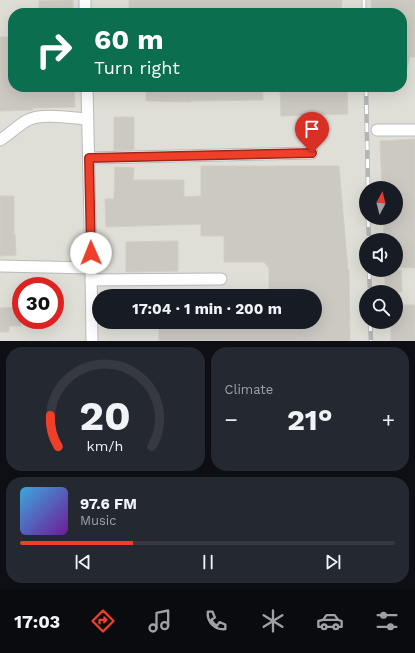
<!DOCTYPE html>
<html lang="en">
<head>
<meta charset="utf-8">
<style>
  body { margin:0; font-family:"Work Sans",sans-serif; background:#242831; color:#f1f3f6; height:100vh; display:flex; flex-direction:column; font-size:15px; white-space:nowrap }
  * { box-sizing:border-box; margin:0 }
  p { font-size:13px; color:#9ea1a6 }
  .icon { flex:none; width:22px; height:22px; fill:none; stroke:currentColor; stroke-width:2; stroke-linecap:round; stroke-linejoin:round }
  .map { position:relative; height:341px; overflow:hidden }
  .side { display:flex; flex-direction:column; gap:6px; padding:6px; background:#0d0f14; flex:1 }
  .side>* { flex:none }
  .hud { position:absolute; left:8px; top:8px; width:399px; height:84px; border-radius:16px; box-shadow:0 4px 16px #0002; background:#0b6e4f; color:#fff; overflow:hidden }
  .needle { width:26px; rotate:7deg }
  .fabs { position:absolute; left:359px; top:181px; display:grid; gap:8px }
  .fabs a { display:grid; place-items:center; width:44px; height:44px; border-radius:50%; background:#171b24; box-shadow:0 4px 16px #0002; font-size:20px }
  .speed { position:absolute; left:12px; top:277px; display:flex; gap:8px; font-size:20px; font-weight:700; text-align:center }
  .speed>* { display:grid; place-content:center; width:52px; height:52px; border-radius:50%; background:#171b24; box-shadow:0 4px 16px #0002; line-height:1 }
  .speed .limit { border:6px solid #d22; background:#fff; color:#111 }
  .pin { position:absolute; display:grid; place-items:center; width:34px; height:34px; color:#fff; margin:-41px -17px; border-radius:50% 50% 50% 0; rotate:-45deg; box-shadow:0 0 4px #0007 }
  .pin .icon { rotate:45deg }
  .me { position:absolute; width:44px; margin:-22px; rotate:359deg; stroke-linejoin:round; filter:drop-shadow(0 0 3px #0008) }
  .turn { display:flex; align-items:center; gap:14px; height:84px; padding:0 20px; font-size:18px }
  .turn .icon { width:52px; height:52px; stroke-width:2.5 }
  .turn b { display:block; font-size:28px; line-height:34px }
  .big { font-size:30px; font-weight:700; line-height:1.1 }
  .side .card { flex:1; display:flex; flex-direction:column; justify-content:center; gap:6px; min-width:0; padding:0 14px; border-radius:16px; background:#242831 }
  .side .dial { align-items:center; gap:0 }
  .dial svg { height:104px; overflow:visible; fill:none; stroke:#363941; stroke-width:7; stroke-linecap:round; text-anchor:middle }
  .dial text { fill:#f1f3f6; stroke:none }
  .song { display:flex; align-items:center; gap:12px }
  .cover { width:48px; height:48px; border-radius:6px; background:linear-gradient(135deg,hsl(200 70% 55%),hsl(280 70% 35%)) }
  .played { height:4px; border-radius:2px; background:linear-gradient(90deg,#ef3f28 30%,#363941 30%) }
  .keys { display:flex; justify-content:space-around; direction:ltr }
  .heat { display:flex; justify-content:space-between; align-items:center; font-size:22px; direction:ltr }
  .side .tiles { flex:1; display:grid; gap:6px; grid-template-columns:1fr 1fr }
  .card:last-child { grid-column:span 2 }
  .trip { position:absolute; left:92px; top:289px; width:230px; height:40px; border-radius:20px; background:#171b24; box-shadow:0 4px 16px #0002; font-weight:700; line-height:40px; text-align:center }
  .menu { display:flex; height:64px; justify-content:space-around; align-items:center; background:#090b0e; color:#9ea1a6 }
  .menu .icon { width:28px; height:28px }
  .menu .active { color:#ef3f28 }
  .menu b { font-size:18px; color:#f1f3f6 }
  .map>svg:first-child { display:block }
  .industrial { fill:#dfded7; fill-rule:evenodd }
  .building { fill:#cbc9c2; stroke:#d3cec1 }
  .lines { fill:none; stroke-linecap:round; stroke-linejoin:round }
  .minor-casing { stroke:#b8babf; stroke-width:13 }
  .minor { stroke:#fff; stroke-width:11 }
  .rail-casing { stroke:#b4b5b5; stroke-width:4.5 }
  .rail { stroke:#fff; stroke-width:3; stroke-dasharray:9; stroke-linecap:butt }
  .route-casing { stroke:#9b291a; stroke-width:10 }
  .route { stroke:#ef3f28; stroke-width:7 }
</style>
</head>
<body>
<div class="map">
<svg width="415" height="341" viewBox="0 0 415 341">
  <rect width="100%" height="100%" fill="#eeece3"/>
  <path class="industrial" d="M0 0H415V341H0ZM13 13H402V87H13ZM366 188H396V218H366ZM366 240H396V270H366ZM21 286H55V320H21ZM366 292H396V322H366ZM99 296H315V322H99Z"/>
  <g class="building">
    <path d="M73 0V13H39V1Z"/>
    <path d="M129 0H342L341 13H129Z"/>
    <path d="M371 0H415V57H410L405 76 402 75V13H372Z"/>
    <path d="M0 37H13V87H74L75 107 33 108V110L0 111Z"/>
    <path d="M146 87H263V100L191 101V102L146 101Z"/>
    <path d="M280 87H347L348 114 281 116Z"/>
    <rect x="114" y="117" width="20" height="33"/>
    <path d="M415 139V268L396 267V240H384L383 218H396V188H382L380 141Z"/>
    <path d="M201 166H339L348 270H349L350 341H159V322H168V324L218 322V323H264L315 325V296H272V292H269V268L264 262H224V236H201V224L106 227 105 199H114L115 167 134 168 133 180H184V197L201 196Z"/>
    <path d="M0 196H14V234H15L16 255 0 256Z"/>
    <path d="M178 241V271L126 272V242Z"/>
    <path d="M385 270H401L402 292H385Z"/>
    <path d="M396 305H415V341H391V322H396Z"/>
    <path d="M21 307V326H9V332H0V308Z"/>
  </g>
  <g class="lines">
    <defs>
      <g id="minor">
        <path d="M85 0V13"/>
        <path d="M87 87 91 268 92 341"/>
        <path d="M377 130H415"/>
        <path d="M0 140C10 134 18 125 28 120 42 113 71 118 87 119"/>
        <path d="M89 158 312 153"/>
        <path d="M0 266 91 268"/>
        <path d="M91 280 221 279"/>
      </g>
    </defs>
    <use href="#minor" class="minor-casing"/>
    <use href="#minor" class="minor"/>
    <defs>
      <g id="rail">
        <path d="M364 0V13"/>
        <path d="M366 87 368 188"/>
        <path d="M368 218 369 240"/>
        <path d="M369 270 370 292"/>
        <path d="M370 322 371 341"/>
      </g>
    </defs>
    <use href="#rail" class="rail-casing"/>
    <use href="#rail" class="rail"/>
  </g>
  <g class="lines">
    <defs>
      <path id="route" d="M91 253 89 158 312 153"/>
    </defs>
    <use href="#route" class="route-casing"/>
    <use href="#route" class="route"/>
  </g>
</svg>
<div class="fabs">
<a><svg class="needle" viewBox="-14 -14 28 28"><path d="M0-13l5 13h-10z" fill="#e53935"/><path d="M0 13l5-13h-10z" fill="#9ea1a6"/></svg></a>
<a><svg class="icon" aria-label="sound" viewBox="0 0 24 24"><path d="M4 9h4l5-4v14l-5-4H4zM17 9q2 3 0 6"/></svg></a>
<a><svg class="icon" aria-label="search" viewBox="0 0 24 24"><circle cx="10" cy="10" r="6"/><path d="M15 15l6 6"/></svg></a>
</div>
<div class="speed"><div class="limit">30</div></div>
<div class="pin" style="left:312px;top:153px;background:#d93025"><svg class="icon" aria-label="arrive" viewBox="0 0 24 24"><path d="M6 21V4h12l-3 4 3 4H6"/></svg></div>
<svg class="me" style="left:91px;top:253px" viewBox="-20 -20 40 40"><circle r="19" fill="#fff"/><path d="M0-13L10 11 0 6-10 11z" fill="#ef3f28"/></svg>
<div class="trip">17:04 · 1 min · 200 m</div>
<div class="hud">
<div class="turn"><svg class="icon" aria-label="right" viewBox="0 0 24 24"><path d="M7 20v-9h11M14 6l5 5-5 5"/></svg><div><b>60 m</b>Turn right</div></div>
</div>
</div>
<section class="side">
<div class="tiles">
<div class="card dial"><svg viewBox="0 0 100 80">
<path d="M14 69A42 42 0 1 1 86 69"/>
<path d="M14 69A42 42 0 0 1 8 45" stroke="#ef3f28"/>
<text x="50" y="56" font-size="32" font-weight="700">20</text>
<text x="50" y="72" font-size="11">km/h</text>
</svg></div>
<div class="card"><p>Climate</p>
<div class="heat"><a>−</a><b class="big">21°</b><a>+</a></div>
</div>
<div class="card">
<div class="song"><i class="cover"></i><div><b>97.6 FM</b><p>Music</p></div></div>
<div class="played"></div>
<div class="keys"><svg class="icon" aria-label="previous" viewBox="0 0 24 24"><path d="M18 5L8 12l10 7zM5 5v14"/></svg><svg class="icon" aria-label="pause" viewBox="0 0 24 24"><path d="M8 5v14M16 5v14"/></svg><svg class="icon" aria-label="next" viewBox="0 0 24 24"><path d="M6 5l10 7-10 7zM19 5v14"/></svg></div>
</div>
</div>
</section>
<nav class="menu">
<b>17:03</b>
<svg class="icon active" aria-label="directions" viewBox="0 0 24 24"><path d="M12 3l9 9-9 9-9-9zM9 14v-3h6M13 9l2 2-2 2"/></svg>
<svg class="icon" aria-label="music" viewBox="0 0 24 24"><path d="M9 18V5l10-2v13"/><circle cx="6" cy="18" r="3"/><circle cx="16" cy="16" r="3"/></svg>
<svg class="icon" aria-label="phone" viewBox="0 0 24 24"><path d="M5 4h4l2 5-3 2q2 4 5 5l2-3 5 2v4C11 20 4 13 5 4z"/></svg>
<svg class="icon" aria-label="climate" viewBox="0 0 24 24"><path d="M12 3v18M4 7l16 10M4 17L20 7"/></svg>
<svg class="icon" aria-label="car" viewBox="0 0 24 24"><path d="M5 17H2v-5l4-1 3-4h7l3 4 3 1v5h-3M9 17h6M6 11h13"/><circle cx="7" cy="17" r="2"/><circle cx="17" cy="17" r="2"/></svg>
<svg class="icon" aria-label="filters" viewBox="0 0 24 24"><path d="M4 7h16M4 17h16"/><circle cx="9" cy="7" r="2"/><circle cx="15" cy="17" r="2"/></svg>
</nav>
</body>
</html>
